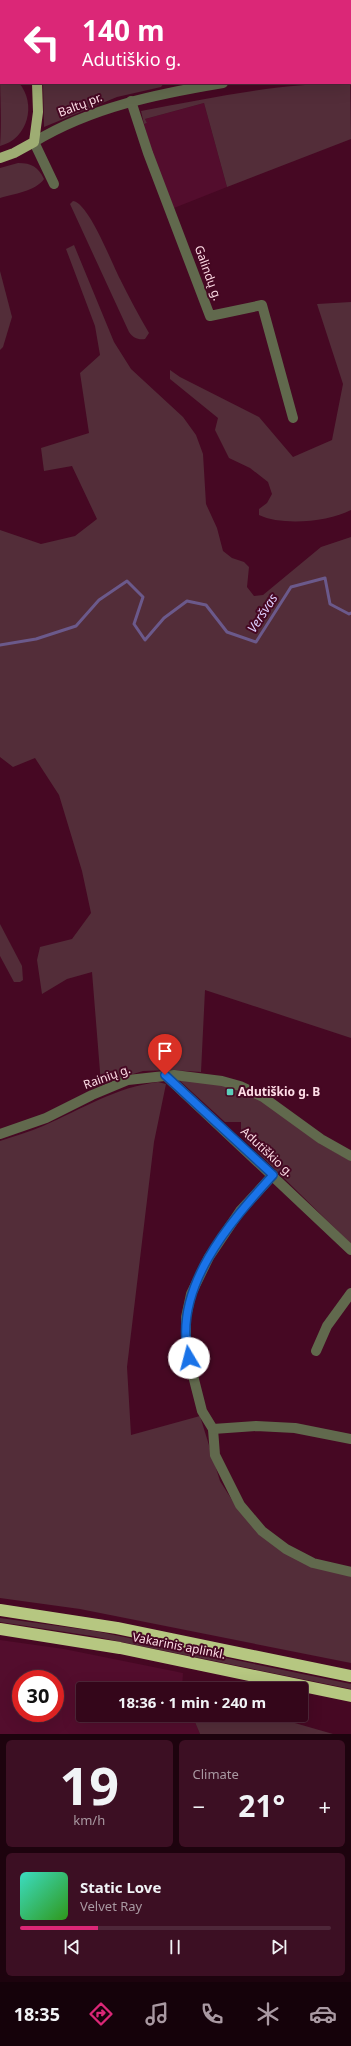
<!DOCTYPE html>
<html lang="en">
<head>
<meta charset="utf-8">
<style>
  body { margin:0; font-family:"Noto Sans",sans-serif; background:#3c0f23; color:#f1f3f6; height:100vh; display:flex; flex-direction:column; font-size:15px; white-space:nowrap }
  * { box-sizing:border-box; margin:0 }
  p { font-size:13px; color:#a999a2 }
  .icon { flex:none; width:22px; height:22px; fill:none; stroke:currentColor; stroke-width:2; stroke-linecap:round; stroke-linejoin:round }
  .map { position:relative; height:1734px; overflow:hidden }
  .drawer { display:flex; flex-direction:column; gap:6px; padding:6px; background:#1d030e; flex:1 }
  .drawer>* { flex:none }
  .guide { position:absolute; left:0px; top:0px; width:351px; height:84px; box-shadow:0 4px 16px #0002,0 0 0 1px #4e2739; background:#db2777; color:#fff; overflow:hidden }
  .speed { position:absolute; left:12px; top:1670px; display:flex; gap:8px; font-size:20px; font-weight:700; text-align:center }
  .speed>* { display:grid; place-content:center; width:52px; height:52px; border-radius:50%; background:#34061a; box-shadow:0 4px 16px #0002,0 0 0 1px #4e2739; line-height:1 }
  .speed .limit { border:6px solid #d22; background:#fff; color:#111 }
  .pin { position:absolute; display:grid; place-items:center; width:34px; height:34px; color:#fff; margin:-41px -17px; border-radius:50% 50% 50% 0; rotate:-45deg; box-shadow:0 0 4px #0007 }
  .pin .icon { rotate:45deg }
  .me { position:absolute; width:44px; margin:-22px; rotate:352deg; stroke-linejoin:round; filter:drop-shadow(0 0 3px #0008) }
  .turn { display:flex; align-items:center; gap:14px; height:84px; padding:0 16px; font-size:18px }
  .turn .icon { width:52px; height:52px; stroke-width:2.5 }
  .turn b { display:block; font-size:28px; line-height:34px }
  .big { font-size:30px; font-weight:700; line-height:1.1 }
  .drawer .widget { flex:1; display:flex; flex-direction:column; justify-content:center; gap:6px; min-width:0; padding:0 14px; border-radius:6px; background:#3c0f23 }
  .drawer .dial { align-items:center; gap:0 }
  .dial b { font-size:52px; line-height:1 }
  .song { display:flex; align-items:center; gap:12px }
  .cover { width:48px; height:48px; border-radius:6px; background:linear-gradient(135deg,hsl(170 70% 55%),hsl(110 70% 35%)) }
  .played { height:4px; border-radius:2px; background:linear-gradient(90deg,#db2777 25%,#4e2739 25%) }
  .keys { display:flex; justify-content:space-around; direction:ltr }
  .heat { display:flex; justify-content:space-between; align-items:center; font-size:22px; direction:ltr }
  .drawer .tiles { flex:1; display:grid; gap:6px; grid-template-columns:1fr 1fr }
  .widget:last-child { grid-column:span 2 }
  .trip { position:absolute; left:76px; top:1682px; width:232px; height:40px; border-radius:4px; background:#34061a; box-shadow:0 4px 16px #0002,0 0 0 1px #4e2739; font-weight:700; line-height:40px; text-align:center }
  .menu { display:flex; height:64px; justify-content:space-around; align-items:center; background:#15020a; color:#a999a2 }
  .menu .icon { width:28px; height:28px }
  .menu .on { color:#db2777 }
  .menu b { font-size:18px; color:#f1f3f6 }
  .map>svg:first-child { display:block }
  .built { fill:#530d2d; fill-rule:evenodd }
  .green { fill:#532d39 }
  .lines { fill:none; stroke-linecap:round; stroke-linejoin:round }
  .stream { stroke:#6b598b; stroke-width:3 }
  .minor { stroke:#61694d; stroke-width:10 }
  .major { stroke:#9ead73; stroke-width:10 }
  .highway { stroke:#b6c781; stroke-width:12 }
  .route-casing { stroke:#114b97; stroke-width:10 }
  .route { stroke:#1a73e8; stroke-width:7 }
  .poi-dot { fill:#5cceba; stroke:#460823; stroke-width:1.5 }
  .labels { text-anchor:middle; stroke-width:4; stroke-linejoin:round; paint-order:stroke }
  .street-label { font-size:12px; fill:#fedde6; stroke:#460823 }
  .poi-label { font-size:12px; font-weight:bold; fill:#fedde6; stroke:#460823; text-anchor:start }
  .water-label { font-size:13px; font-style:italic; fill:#ddcdfc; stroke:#460823 }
</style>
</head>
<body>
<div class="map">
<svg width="351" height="1734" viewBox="0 0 351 1734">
  <rect width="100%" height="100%" fill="#460823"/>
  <g class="built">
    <path d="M204 103 227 187 174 208 154 158 144 124 147 123 145 119Z"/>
    <path d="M0 1640 64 1649 183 1673 182 1689H83V1715H192L200 1734H0ZM21 1679H55V1713H21Z"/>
  </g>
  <g class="green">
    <path d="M350 70 351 139 227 187 204 103 145 119 147 123 144 124 141 111C210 98 280 83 350 83Z"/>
    <path d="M0 71 1 83H19C37 104 28 139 0 146 2 122 0 96 0 71Z"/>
    <path d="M43 83H164L161 87 117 97 44 127Z"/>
    <path d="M18 163C32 163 38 167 44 179 36 191 13 194 0 198V168Z"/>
    <path d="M73 201C89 203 112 264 120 279 129 297 139 316 149 333L145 339C138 340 133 338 129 332L70 204Z"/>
    <path d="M74 245 114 342 131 369 183 417 196 435 203 454 206 504 217 528 223 551 232 558 244 562 249 567 247 587 254 596 263 595 321 547 351 537V1038L205 990 201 1072 171 1070 143 1071 101 1084 92 972 67 979 42 994 37 960 40 947 72 939 91 913 82 871 59 795 35 758 13 767 0 757V530L41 544 75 536 97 519 72 466 44 471 41 448 89 433 80 373 100 355 95 326 66 249Z"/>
    <path d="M0 271 12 317 3 347 0 350Z"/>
    <path d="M351 302V510C328 522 282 526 259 515V509L267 503 272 494 268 482 250 468 229 458 215 430 218 418 170 379V370L180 377 259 417 293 457 332 440 343 384 317 304Z"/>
    <path d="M0 924 22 966 23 980 20 982H14L0 956Z"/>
    <path d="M184 1080 218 1084 233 1088 261 1100 320 1144 351 1161V1244L245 1140 241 1130V1122H225L180 1081Z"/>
    <path d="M158 1082 166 1084 154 1142 127 1367 131 1435 200 1416 220 1481 237 1508 263 1535 351 1577V1663L80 1609 0 1598V1141C14 1136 29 1132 43 1126 82 1109 116 1087 158 1082Z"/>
    <path d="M0 1618 95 1631 351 1684V1689L92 1636 0 1622Z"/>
    <path d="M192 1715H267L333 1734H200Z"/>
  </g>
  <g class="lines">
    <path class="stream" d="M0 645 36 639 76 626 99 600 127 581 143 597 134 624 145 640 164 618 187 601 206 605 227 632 256 642 291 587 325 578 330 604 349 614 351 613"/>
    <g class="minor">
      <path d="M350 30H351"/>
      <path d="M350 59H351"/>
      <path d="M131 101 148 153 210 316 262 305 293 418"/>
      <path d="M54 184 34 142C92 107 157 94 223 83"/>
      <path d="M165 1075 351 1250"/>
      <path d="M0 1134 46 1118 92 1095 128 1080 174 1075 222 1081 240 1086 263 1097 321 1139 351 1156"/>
      <path d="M273 1175 240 1211 209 1257 191 1294 186 1317V1348L202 1411 213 1429 215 1455 240 1505 262 1531 286 1549 313 1563 351 1572"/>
      <path d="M316 1351 327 1326 351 1293"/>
      <path d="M213 1429 256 1426 295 1428 351 1439"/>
    </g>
    <g class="major">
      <path d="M36 0V1"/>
      <path d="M0 61H1"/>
      <path d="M0 158 14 153 34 142 38 112 37 83"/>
    </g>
    <g class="highway">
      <path d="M0 1610 117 1628 351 1676"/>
      <path d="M0 1629 120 1648 351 1696"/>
    </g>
  </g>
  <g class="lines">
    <defs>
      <path id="route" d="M165 1075 273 1175C230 1222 171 1289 189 1358"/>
    </defs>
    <use href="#route" class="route-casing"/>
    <use href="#route" class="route"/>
  </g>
  <rect class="poi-dot" x="226" y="1088" width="8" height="8" rx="2"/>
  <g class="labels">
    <g class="street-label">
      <text transform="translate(80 105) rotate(-21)" y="4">Baltų pr.</text>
      <text transform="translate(208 273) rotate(70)" y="4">Galindų g.</text>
      <text transform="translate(107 1077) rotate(-20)" y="4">Rainių g.</text>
      <text transform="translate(267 1152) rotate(43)" y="4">Adutiškio g.</text>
      <text transform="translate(179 1646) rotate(11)" y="4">Vakarinis aplinkl.</text>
    </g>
    <g class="poi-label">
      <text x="238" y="1096">Adutiškio g. B</text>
    </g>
    <g class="water-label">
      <text transform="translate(262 613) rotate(-57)" y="5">Veršvas</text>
    </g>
  </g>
</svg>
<div class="speed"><div class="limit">30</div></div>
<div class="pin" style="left:165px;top:1075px;background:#d93025"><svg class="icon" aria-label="arrive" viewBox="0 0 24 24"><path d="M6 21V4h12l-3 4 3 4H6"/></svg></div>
<svg class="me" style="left:189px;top:1358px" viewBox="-20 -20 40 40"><circle r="19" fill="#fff"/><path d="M0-13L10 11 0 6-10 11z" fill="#1a73e8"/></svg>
<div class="trip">18:36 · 1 min · 240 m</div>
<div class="guide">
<div class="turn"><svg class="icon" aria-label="left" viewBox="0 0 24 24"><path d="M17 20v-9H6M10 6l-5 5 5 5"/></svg><div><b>140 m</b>Adutiškio g.</div></div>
</div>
</div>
<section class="drawer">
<div class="tiles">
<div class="widget dial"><b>19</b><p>km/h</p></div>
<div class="widget"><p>Climate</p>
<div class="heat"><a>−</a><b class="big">21°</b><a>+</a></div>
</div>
<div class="widget">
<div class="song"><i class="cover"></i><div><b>Static Love</b><p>Velvet Ray</p></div></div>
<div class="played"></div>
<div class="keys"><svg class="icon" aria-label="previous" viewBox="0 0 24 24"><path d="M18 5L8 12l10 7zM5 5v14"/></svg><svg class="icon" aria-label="pause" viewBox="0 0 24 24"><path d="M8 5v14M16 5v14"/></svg><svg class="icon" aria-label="next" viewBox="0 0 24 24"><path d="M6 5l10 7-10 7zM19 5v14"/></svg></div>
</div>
</div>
</section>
<nav class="menu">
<b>18:35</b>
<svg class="icon on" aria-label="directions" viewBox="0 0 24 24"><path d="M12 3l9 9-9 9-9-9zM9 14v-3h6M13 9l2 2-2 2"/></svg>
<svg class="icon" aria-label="music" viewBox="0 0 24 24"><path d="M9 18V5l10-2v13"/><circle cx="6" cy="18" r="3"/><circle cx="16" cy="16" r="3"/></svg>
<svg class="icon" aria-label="phone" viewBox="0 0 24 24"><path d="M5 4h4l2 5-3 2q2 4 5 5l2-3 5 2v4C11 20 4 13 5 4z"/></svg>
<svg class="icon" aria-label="climate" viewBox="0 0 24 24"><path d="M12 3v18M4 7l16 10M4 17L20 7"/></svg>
<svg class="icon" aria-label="car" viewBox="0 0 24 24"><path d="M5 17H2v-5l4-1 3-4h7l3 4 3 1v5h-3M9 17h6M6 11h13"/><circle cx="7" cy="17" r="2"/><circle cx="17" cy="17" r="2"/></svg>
</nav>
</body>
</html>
